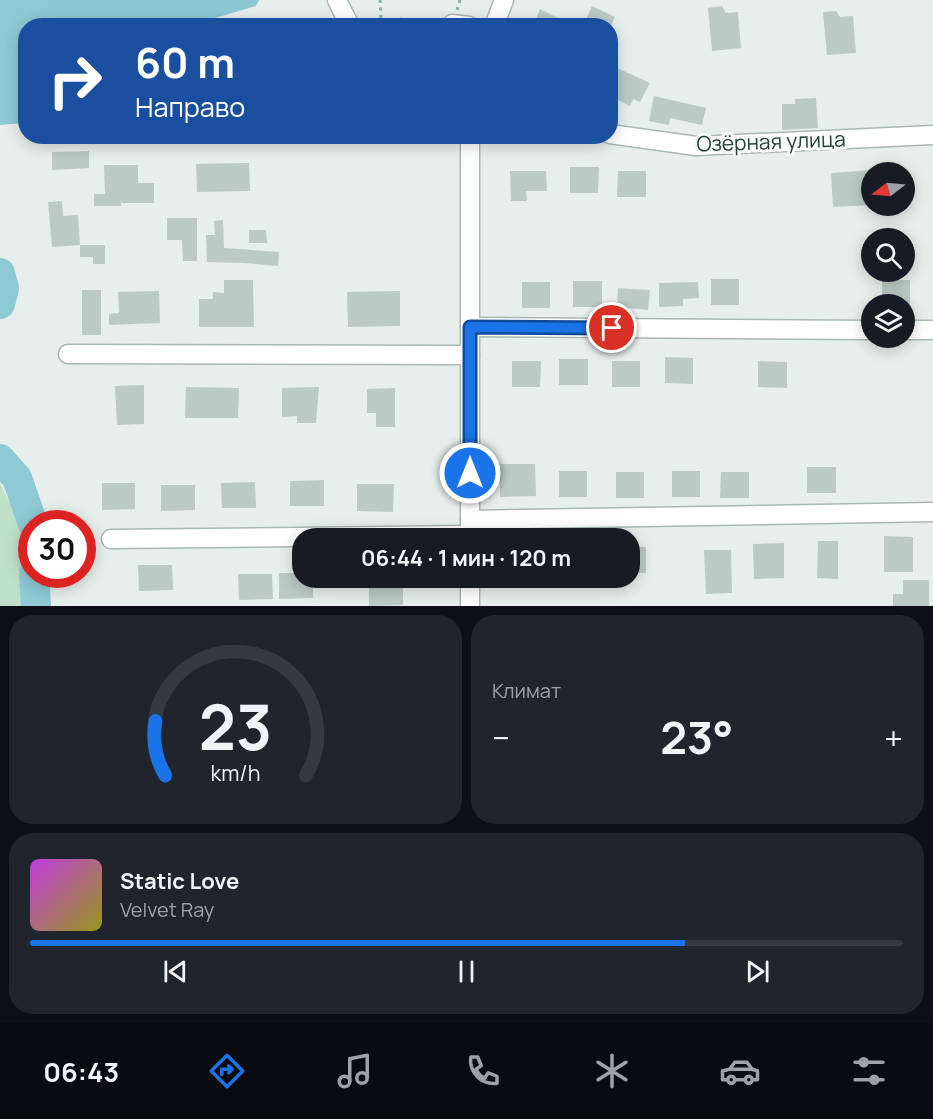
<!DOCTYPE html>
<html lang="ru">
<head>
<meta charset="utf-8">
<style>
  body { margin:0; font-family:Manrope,sans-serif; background:#20242c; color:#f1f3f6; height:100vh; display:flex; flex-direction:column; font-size:22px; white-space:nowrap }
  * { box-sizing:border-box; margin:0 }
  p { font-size:20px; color:#9ea1a6 }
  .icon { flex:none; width:33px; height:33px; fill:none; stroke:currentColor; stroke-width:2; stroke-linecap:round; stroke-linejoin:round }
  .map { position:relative; height:606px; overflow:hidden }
  .side { display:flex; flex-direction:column; gap:9px; padding:9px; background:#0d0f14; flex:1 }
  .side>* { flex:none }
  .banner { position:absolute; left:18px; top:18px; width:600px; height:126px; border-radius:24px; box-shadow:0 3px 15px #0003; background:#1a4fa0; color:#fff; overflow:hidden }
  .needle { width:39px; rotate:254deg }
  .fabs { position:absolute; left:861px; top:162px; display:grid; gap:12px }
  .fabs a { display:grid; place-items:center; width:54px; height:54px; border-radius:50%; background:#171b24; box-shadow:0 3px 15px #0003; font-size:30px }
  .speed { position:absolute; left:18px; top:510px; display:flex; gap:12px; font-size:30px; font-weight:700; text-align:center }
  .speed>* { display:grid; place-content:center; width:78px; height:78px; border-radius:50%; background:#171b24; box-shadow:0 3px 15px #0003; line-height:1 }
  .speed .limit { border:9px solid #d22; background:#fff; color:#111 }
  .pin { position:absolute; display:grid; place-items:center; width:51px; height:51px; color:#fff; margin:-26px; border:3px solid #fff; border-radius:50%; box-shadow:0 2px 6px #0007 }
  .me { position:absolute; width:66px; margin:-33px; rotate:0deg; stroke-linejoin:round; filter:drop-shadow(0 0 4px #0008) }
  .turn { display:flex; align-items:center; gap:21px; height:126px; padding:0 18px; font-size:27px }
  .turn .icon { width:78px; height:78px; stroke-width:2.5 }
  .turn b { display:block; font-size:42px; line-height:51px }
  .big { font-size:45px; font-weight:700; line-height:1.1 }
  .side .card { flex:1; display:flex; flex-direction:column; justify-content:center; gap:9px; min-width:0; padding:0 21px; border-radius:24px; background:#20242c }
  .side .dial { align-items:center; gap:0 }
  .dial svg { height:156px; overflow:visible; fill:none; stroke:#363941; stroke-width:7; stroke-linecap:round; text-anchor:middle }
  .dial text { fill:#f1f3f6; stroke:none }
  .song { display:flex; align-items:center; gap:18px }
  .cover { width:72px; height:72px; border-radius:9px; background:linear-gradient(135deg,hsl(290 70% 55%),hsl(60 70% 35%)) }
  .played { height:6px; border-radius:3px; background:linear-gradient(90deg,#1a73e8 75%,#363941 75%) }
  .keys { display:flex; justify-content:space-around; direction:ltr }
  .heat { display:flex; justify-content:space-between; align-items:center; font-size:33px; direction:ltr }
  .side .tiles { flex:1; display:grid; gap:9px; grid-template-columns:1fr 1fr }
  .card:last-child { grid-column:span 2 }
  .trip { position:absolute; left:292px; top:528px; width:348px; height:60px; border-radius:24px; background:#171b24; box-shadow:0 3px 15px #0003; font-weight:700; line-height:60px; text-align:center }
  .tabs { display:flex; height:96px; justify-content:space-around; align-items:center; background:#090b0e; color:#9ea1a6 }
  .tabs .icon { width:42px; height:42px }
  .tabs .selected { color:#1a73e8 }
  .tabs b { font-size:27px; color:#f1f3f6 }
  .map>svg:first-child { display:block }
  .green { fill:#bfe0c8 }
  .water { fill:#8ec9d4 }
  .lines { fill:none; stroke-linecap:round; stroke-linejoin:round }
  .river { stroke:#8ec9d4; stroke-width:30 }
  .building { fill:#bbcac4 }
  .minor-casing { stroke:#a8b8b2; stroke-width:21 }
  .path { stroke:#86b3a5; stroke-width:3; stroke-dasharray:3 4.5; stroke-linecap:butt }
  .minor { stroke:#fff; stroke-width:18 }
  .route-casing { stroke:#114b97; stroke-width:15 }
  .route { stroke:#1a73e8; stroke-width:10 }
  .labels { text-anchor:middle; stroke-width:6; stroke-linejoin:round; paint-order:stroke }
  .street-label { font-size:21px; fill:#24423a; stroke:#f7fbf9 }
</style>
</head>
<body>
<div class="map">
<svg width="933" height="606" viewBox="0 0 933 606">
  <rect width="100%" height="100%" fill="#e6efeb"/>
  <path class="green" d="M0 484 22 526 28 606H0Z"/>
  <path class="water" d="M0 0H259L256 6 191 25 26 26 25 123 0 125Z"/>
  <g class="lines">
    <g class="river">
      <path d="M0 273 4 288 0 304"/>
      <path d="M0 459 17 478 33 524"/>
      <path d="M34 574 36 606"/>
    </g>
  </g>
  <g class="building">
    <path d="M592 6 615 17 611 26H583Z"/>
    <path d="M722 6 726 13 738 12 741 48 712 51 708 8Z"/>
    <path d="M540 9 562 20 559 26H533Z"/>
    <path d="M836 11 840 17 853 16 856 53 827 55 823 12Z"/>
    <path d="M617 68 650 83 640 102 633 99 630 106 610 96V81Z"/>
    <path d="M654 96 706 108 702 125 670 118 669 125 649 121Z"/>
    <path d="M816 98 818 128 782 130V104H795V99Z"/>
    <path d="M89 151V168L52 170V152Z"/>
    <path d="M249 163 250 191 197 192 196 164Z"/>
    <path d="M104 165H138V183H154V203H121V206H94V194H105Z"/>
    <path d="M570 167H599L598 193H570Z"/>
    <path d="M872 170V205L833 207 831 173Z"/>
    <path d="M510 171H546L547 191H526L527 201H511Z"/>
    <path d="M618 171H646V197H617Z"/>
    <path d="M62 201 63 216 78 215 80 245H105V264H93V257H80V245L52 247 48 202Z"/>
    <path d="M167 218H197V261H183L182 240H167Z"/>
    <path d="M223 220 224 248 279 252 278 266 244 263 207 262 206 235H215L214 221Z"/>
    <path d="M249 230H266L267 243H249Z"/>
    <rect x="711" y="279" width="28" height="26"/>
    <path d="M224 280H253L254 327H199V299H213V292L224 293Z"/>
    <path d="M882 280H910V306H904V304H882Z"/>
    <rect x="573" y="281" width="29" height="26"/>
    <rect x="522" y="282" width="28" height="26"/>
    <path d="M698 282 699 298 683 299V306L659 307V283Z"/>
    <path d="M618 288 650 290 648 310 617 307Z"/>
    <rect x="82" y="290" width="19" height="45"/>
    <path d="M159 291 160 323 109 325V314L119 313 118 292Z"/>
    <path d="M400 291V326L348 327 347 292Z"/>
    <path d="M665 357 693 358V384L665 383Z"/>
    <rect x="559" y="359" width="29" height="26"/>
    <path d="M512 361H541L540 387H512Z"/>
    <rect x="612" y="361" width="28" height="26"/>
    <path d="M758 361 787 362V388L758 387Z"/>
    <path d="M144 385V424L117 425 115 386Z"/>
    <path d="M186 387 239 388 238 418H185Z"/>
    <path d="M319 387 316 423H297V416L282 417V388Z"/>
    <path d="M395 388V427H376V413H367V389Z"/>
    <path d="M500 464H535L536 496 500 497Z"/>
    <rect x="807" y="467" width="29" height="26"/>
    <rect x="559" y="471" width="28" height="26"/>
    <rect x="672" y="471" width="28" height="26"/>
    <rect x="616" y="472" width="28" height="26"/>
    <path d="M721 472H749V498H720Z"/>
    <path d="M324 480V506H290V481Z"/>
    <path d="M255 482 256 508H222L221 483Z"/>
    <path d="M102 483H135V509L102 510Z"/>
    <path d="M357 484H394L393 512 357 511Z"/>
    <path d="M161 485H195V510L161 511Z"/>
    <path d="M884 536 913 537V572H884Z"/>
    <path d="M818 541H838V579L817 578Z"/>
    <path d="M784 543V578L754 579 753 544Z"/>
    <rect x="630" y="547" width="16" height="26"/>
    <path d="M704 550H731L732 593 706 594Z"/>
    <path d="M138 565H172L173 590 139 591Z"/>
    <path d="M279 573H303V578H313V598L279 599Z"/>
    <path d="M238 574H272L273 599 239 600Z"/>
    <path d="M403 579V605L369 606V580Z"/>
    <path d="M903 580H929V606H893V594H903Z"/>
  </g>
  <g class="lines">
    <defs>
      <g id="minor">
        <path d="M337 0 350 26"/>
        <path d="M452 24 469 26"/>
        <path d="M494 26 504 0"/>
        <path d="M610 134 696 146 933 135"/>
        <path d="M470 136V538"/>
        <path d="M470 327 872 330"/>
        <path d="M904 330H933"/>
        <path d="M68 354 470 355"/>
        <path d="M470 520 933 512"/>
        <path d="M111 539 470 535"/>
        <path d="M470 578V606"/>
      </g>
    </defs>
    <use href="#minor" class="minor-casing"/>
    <g class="path">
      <path d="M380 0 381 15 380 26"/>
      <path d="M457 10 460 0"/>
      <path d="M395 26 403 17"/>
    </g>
    <use href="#minor" class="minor"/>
  </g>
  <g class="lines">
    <defs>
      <path id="route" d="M470 473V327L612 328"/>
    </defs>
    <use href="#route" class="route-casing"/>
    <use href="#route" class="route"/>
  </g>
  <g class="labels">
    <g class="street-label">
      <text transform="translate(771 142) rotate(-2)" y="7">Озёрная улица</text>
    </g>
  </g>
</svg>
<div class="fabs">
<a><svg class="needle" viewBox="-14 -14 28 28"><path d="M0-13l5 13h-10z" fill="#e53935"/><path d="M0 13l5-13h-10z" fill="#9ea1a6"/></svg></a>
<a><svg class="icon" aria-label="search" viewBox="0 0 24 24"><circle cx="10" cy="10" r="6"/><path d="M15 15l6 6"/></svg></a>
<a><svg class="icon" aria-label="layers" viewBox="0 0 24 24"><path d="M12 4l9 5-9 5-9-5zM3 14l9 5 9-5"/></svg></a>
</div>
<div class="speed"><div class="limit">30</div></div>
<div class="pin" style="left:612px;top:328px;background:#d93025"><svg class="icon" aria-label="arrive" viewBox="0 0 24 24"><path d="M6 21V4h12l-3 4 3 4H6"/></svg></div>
<svg class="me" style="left:470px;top:473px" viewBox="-20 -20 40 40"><circle r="17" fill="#1a73e8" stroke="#fff" stroke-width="3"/><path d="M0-11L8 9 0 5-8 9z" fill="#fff"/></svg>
<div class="trip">06:44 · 1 мин · 120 m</div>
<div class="banner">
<div class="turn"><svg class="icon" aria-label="right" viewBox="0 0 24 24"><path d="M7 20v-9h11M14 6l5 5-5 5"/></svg><div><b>60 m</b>Направо</div></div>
</div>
</div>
<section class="side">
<div class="tiles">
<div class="card dial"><svg viewBox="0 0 100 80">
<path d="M14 69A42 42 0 1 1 86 69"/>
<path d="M14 69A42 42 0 0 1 9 41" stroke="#1a73e8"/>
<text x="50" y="56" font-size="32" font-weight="700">23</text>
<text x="50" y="72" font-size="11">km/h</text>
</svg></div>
<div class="card"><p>Климат</p>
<div class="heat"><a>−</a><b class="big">23°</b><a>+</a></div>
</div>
<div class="card">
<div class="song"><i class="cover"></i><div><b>Static Love</b><p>Velvet Ray</p></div></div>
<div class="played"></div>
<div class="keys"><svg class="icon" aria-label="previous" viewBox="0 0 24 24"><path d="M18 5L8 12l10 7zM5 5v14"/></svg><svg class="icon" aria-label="pause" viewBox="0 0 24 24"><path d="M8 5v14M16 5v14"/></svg><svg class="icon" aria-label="next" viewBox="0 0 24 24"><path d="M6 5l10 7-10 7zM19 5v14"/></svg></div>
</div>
</div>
</section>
<nav class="tabs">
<b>06:43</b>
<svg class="icon selected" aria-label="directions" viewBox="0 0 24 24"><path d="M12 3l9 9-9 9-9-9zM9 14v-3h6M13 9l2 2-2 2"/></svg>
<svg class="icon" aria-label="music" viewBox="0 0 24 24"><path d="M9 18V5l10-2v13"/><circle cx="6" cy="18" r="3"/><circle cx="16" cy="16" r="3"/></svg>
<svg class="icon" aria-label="phone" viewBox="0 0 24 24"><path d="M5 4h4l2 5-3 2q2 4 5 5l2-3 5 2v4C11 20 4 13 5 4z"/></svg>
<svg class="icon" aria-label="climate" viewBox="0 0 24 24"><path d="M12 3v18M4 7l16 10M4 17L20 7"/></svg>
<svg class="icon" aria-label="car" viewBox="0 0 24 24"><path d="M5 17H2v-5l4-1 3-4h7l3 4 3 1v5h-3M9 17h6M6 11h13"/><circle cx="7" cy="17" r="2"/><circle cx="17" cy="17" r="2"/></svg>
<svg class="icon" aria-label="filters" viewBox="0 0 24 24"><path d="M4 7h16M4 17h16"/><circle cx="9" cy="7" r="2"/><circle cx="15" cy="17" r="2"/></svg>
</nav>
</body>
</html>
